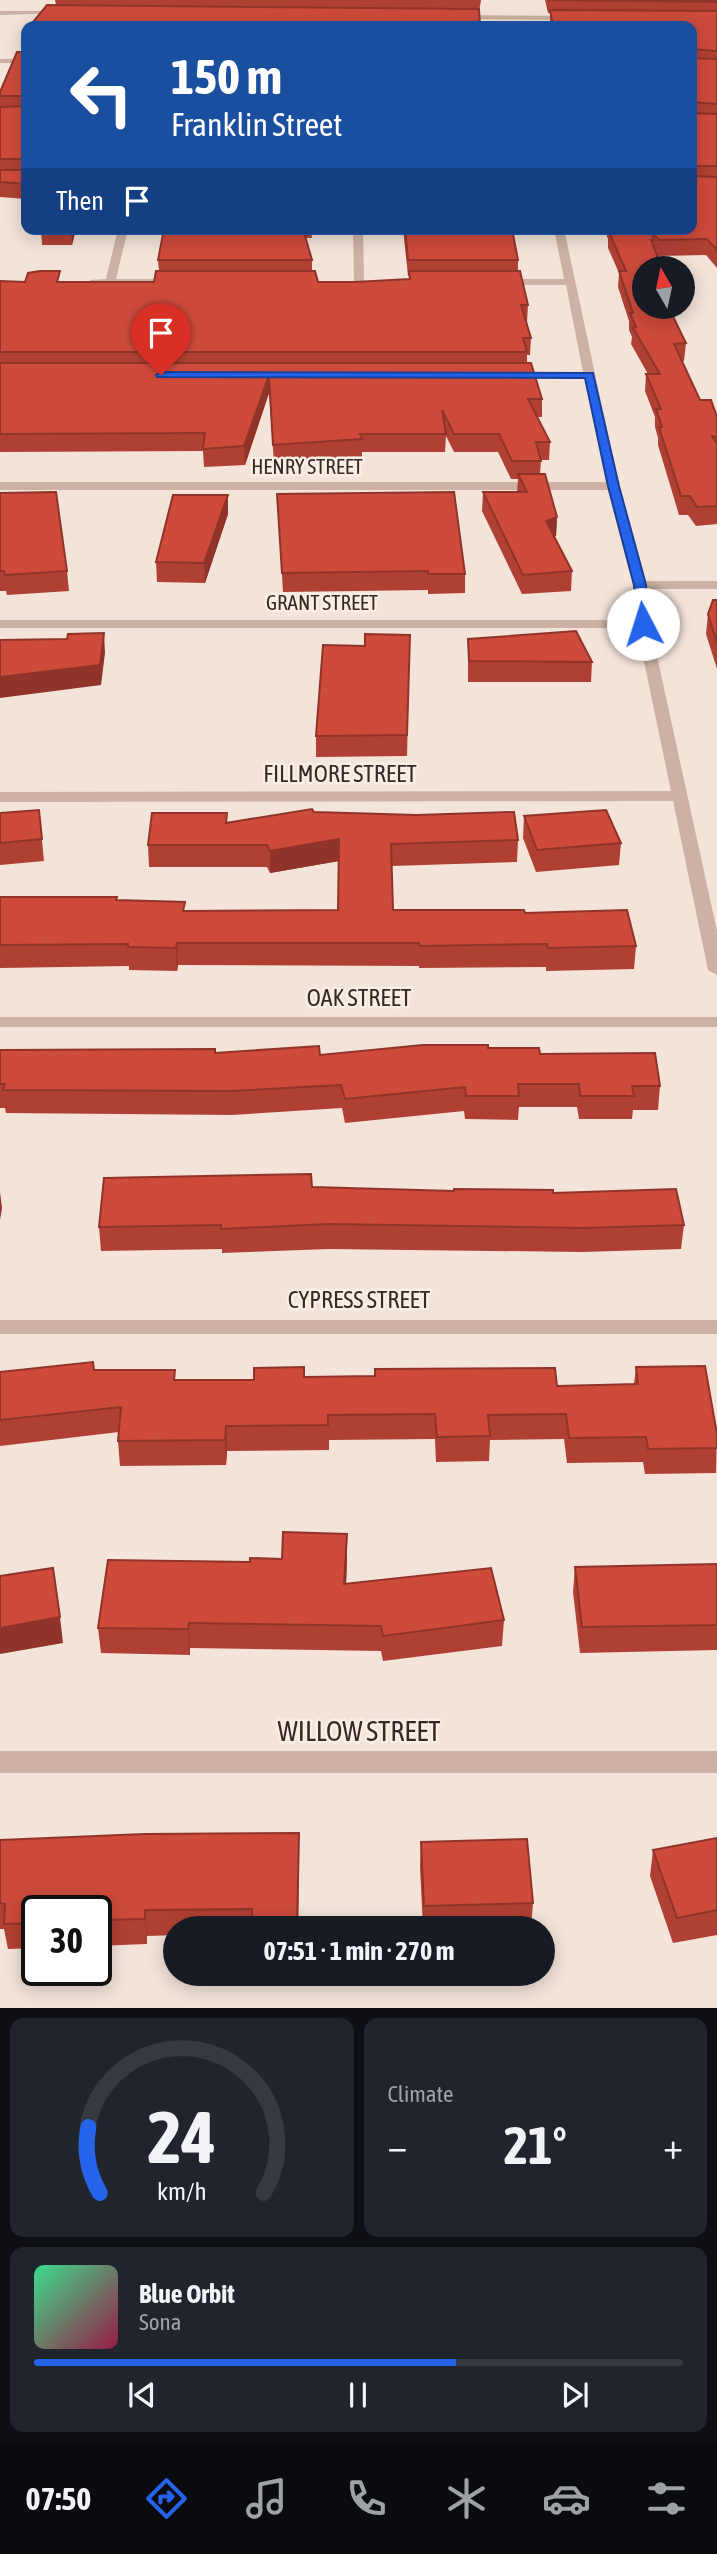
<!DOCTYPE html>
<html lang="en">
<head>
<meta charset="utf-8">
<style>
  body { margin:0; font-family:"Asap Condensed",sans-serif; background:#20242c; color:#f1f3f6; height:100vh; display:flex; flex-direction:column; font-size:26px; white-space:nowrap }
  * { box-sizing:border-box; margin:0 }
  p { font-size:23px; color:#9ea1a6 }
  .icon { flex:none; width:38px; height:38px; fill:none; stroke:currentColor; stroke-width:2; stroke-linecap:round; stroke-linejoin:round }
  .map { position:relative; height:2008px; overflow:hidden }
  .details { display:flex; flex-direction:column; gap:10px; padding:10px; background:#0d0f14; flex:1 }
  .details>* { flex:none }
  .guide { position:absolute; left:21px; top:21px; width:676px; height:214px; border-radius:14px; box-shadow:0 4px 18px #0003; background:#1a4fa0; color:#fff; overflow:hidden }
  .needle { width:46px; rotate:351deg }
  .controls { position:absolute; left:632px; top:256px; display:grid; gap:14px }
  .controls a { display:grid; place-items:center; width:63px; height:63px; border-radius:50%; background:#171b24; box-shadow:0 4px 18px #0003; font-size:35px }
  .speed { position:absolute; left:21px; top:1895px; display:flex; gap:14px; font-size:35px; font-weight:700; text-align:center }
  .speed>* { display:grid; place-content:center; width:91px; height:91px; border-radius:50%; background:#171b24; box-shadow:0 4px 18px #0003; line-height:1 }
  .speed .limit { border:4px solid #111; border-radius:10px; background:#fff; color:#111 }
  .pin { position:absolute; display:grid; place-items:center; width:60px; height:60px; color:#fff; margin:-72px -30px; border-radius:50% 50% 50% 0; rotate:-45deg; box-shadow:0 0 7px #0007 }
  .pin .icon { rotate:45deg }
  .me { position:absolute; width:77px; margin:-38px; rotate:355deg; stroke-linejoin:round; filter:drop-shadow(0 0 5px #0008) }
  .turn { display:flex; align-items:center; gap:24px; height:147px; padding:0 35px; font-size:32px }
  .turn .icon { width:91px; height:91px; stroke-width:2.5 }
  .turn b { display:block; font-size:49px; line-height:60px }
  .then { display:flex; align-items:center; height:66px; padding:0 35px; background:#0003; gap:14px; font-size:26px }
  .big { font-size:52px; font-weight:700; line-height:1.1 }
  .details .widget { flex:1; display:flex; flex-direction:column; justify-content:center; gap:10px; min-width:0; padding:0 24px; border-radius:14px; background:#20242c }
  .details .dial { align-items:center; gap:0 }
  .dial svg { height:182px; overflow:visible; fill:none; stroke:#363941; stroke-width:7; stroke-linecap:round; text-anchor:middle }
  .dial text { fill:#f1f3f6; stroke:none }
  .song { display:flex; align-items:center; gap:21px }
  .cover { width:84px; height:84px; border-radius:10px; background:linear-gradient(135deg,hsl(150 70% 55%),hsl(340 70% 35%)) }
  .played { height:7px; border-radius:4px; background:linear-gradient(90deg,#2563eb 65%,#363941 65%) }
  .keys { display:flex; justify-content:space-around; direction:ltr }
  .heat { display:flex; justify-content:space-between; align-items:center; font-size:38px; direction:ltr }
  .details .tiles { flex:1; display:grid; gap:10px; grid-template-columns:1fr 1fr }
  .widget:last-child { grid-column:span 2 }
  .trip { position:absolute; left:163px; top:1916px; width:392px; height:70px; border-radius:35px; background:#171b24; box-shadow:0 4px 18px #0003; font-weight:700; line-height:70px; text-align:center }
  .tab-bar { display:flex; height:112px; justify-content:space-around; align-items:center; background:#090b0e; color:#9ea1a6 }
  .tab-bar .icon { width:49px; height:49px }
  .tab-bar .active { color:#2563eb }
  .tab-bar b { font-size:32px; color:#f1f3f6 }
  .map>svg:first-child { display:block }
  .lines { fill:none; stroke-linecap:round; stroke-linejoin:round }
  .street { fill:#ccb1a4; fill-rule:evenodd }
  .wall { fill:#b14034 }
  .shaded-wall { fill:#90342a }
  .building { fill:#ce4b3c; stroke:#90342a; stroke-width:2 }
  .route { fill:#2563eb; stroke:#184099; stroke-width:2 }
  .labels { text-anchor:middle; stroke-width:5; stroke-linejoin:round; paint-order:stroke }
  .far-street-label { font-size:21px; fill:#372926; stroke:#faeee5 }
  .street-label { font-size:24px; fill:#372926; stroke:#faeee5 }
  .near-street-label { font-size:28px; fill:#372926; stroke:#faeee5 }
</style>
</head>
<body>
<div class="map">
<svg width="717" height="2008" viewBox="0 0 717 2008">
  <rect width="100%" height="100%" fill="#f3e3d9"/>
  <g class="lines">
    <g class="street">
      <path d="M0 11H63L67 13 0 15Z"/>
      <path d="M455 15 574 16 578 18 574 20 452 19Z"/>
      <rect x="0" y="59" width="26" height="4"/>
      <path d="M118 229H128L116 279H161L166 282 165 284H90V280L106 279Z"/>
      <path d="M353 229H363L364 282 359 285 354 282Z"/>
      <path d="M554 229H564L619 486 646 581H717V589H647L650 624 717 931V975L708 970 673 801 0 802V792L671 791 637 628H0V620H636L633 585 608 490H0V482H606L585 378H511L505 375 511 372H583L566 285H500L495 282 500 279H564Z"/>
      <rect x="0" y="1017" width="717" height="10"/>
      <rect x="0" y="1320" width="717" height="14"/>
      <rect x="0" y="1751" width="717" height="22"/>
    </g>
  </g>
  <g class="wall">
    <path d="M55 0H481L479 12 56 5Z"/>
    <path d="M545 0H717V268L706 255 657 256 644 268 686 343 684 361H682L700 400 717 417V524L696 526 688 515H679L658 445V438L655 427V417L645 391 646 374H648L631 344 632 337 629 330V321L618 287 619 273 608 248V239L604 229H691V26H550V13H548Z"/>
    <path d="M26 35V199L0 197V92L23 52 22 43Z"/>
    <path d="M76 229 72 245H42L41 230Z"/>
    <path d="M164 229H311L312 238H306L312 260V271L318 282H355L409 279V276H408L403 229H512L518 260V271L528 305 527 322H526L531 338 530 355H527V363L542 399V417H537L550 442 549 460H541L540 474 557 517 556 536 554 537 572 571 571 591 522 594 482 511 483 492H517L518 479H511L498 452H454L446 436 445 452H362V457L274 463 269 393 245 465 204 467 203 451 0 452V281L154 282 159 271 158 260Z"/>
    <path d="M0 493 67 571 69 591 7 595 6 591H0Z"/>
    <path d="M277 494 465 574V593L428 594V590L283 592Z"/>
    <path d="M228 514 205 583 157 582 156 562Z"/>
    <path d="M717 600V669L706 634 708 614Z"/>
    <path d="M410 635 407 756 316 757V736L365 646Z"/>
    <path d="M468 639 592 662 591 682H468Z"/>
    <path d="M39 810 44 861 0 865V813Z"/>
    <path d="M314 812 518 840 517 862 392 866 393 910 525 913 636 946 634 969 546 971V967L419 968V966L178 965 177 971 129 970V966L0 968V897L117 900 185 911 338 910 339 861 270 873 267 867H149L148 845 228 823Z"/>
    <path d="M524 816 621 843 619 865 536 872 523 838Z"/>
    <path d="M488 1048 540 1054 660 1086 658 1110H633L632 1119H579L577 1107H519L518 1120 465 1119 464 1111 345 1123 342 1108 232 1115 6 1113 5 1108H0V1050L320 1055Z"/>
    <path d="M312 1187 454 1191 553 1193 684 1225 681 1249 582 1252 329 1249 222 1253V1249L101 1251 99 1227Z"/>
    <path d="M636 1367 717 1434 716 1473 645 1474 643 1462 567 1463 564 1439 490 1440 489 1461 436 1462 435 1439 329 1440V1450L227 1451 226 1465 120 1466 118 1441 119 1432 0 1446V1372L94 1370 175 1380H254L304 1377 557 1386 634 1384Z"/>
    <path d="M347 1559 346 1584 504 1620 502 1646 383 1661 381 1651 190 1648V1655L101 1653 98 1628 250 1562Z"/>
    <path d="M717 1564V1650L580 1653 573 1592 575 1567Z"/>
    <path d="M717 1838V1936V1935L673 1943 650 1876 653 1850Z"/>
    <path d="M0 1840 299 1859 298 1928H175V1935L147 1936V1944L96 1946V1911H37V1948L8 1949 4 1929H0Z"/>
    <path d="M421 1842 533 1903 531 1928H423L420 1867Z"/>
  </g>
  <g class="shaded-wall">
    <path d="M71 229H76L72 245 71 230Z"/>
    <path d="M269 375V393L245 465 244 446Z"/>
    <path d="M228 495V514L205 583 204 563Z"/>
    <path d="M557 517 556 536 545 540 546 521Z"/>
    <path d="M104 633 105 653 101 685 0 698V677Z"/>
    <path d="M339 839V861L270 873V851Z"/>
    <path d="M177 943 178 965 177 971 176 948Z"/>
    <path d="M0 1192 2 1208 0 1220Z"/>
    <path d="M226 1426 227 1451 226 1465 225 1440Z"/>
    <path d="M347 1534V1559L345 1610 344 1584Z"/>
    <path d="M60 1617 63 1643 0 1654V1628Z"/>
    <path d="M189 1623 190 1648V1655L188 1629Z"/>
    <path d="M299 1833 298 1928H297Z"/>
    <path d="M145 1910 147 1936V1944L145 1919Z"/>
  </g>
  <g class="building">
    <path d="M548 0H717V2Z"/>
    <path d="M47 5 479 9 480 26H31L33 22Z"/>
    <path d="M550 10 717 11V51L692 49 691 51V26H553Z"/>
    <path d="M26 35V44L22 43Z"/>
    <path d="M17 52H26V103L25 96H0V92Z"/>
    <path d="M691 58 717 59V104L692 102 691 105Z"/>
    <path d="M26 106V159H0V107Z"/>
    <path d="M691 113 717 114V166H691Z"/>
    <path d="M26 168V184L0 182V170H25Z"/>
    <path d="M691 176 717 177V250L707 239 659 240 651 230 654 240H651L662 268H644V306H668L686 343 674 344 700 400H711L717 417V437L712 436 717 444V506L697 507 690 496H681L659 427H662L656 409H661L646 374H660L633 328 636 327 630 313H633L619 271H626L609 232H613L612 229H691Z"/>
    <path d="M164 229H303L312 260H158Z"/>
    <path d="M405 229H512L518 260H408Z"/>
    <path d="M40 271H60L57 282H154L156 271H315L318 282H355L410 279 409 271H520L528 305H521L531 338H523L527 352H0V281L25 282 28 273Z"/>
    <path d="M0 363H531L542 399H528L550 442H536L541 461H512L499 434H454L442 410 446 434H360L362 439 273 445 269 375 244 446 203 449 205 433 0 434Z"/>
    <path d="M518 474H545L557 517 546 521 572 571 523 575 483 492H527Z"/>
    <path d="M56 492 67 571 5 575 4 571H0V493Z"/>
    <path d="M454 492 465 574H428V571L282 573 277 494Z"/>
    <path d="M173 495H228L204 563 156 562Z"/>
    <path d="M713 600H717V643L708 614Z"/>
    <path d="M576 631 592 662 469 661 468 639Z"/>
    <path d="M104 633 100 665 0 677V640L67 639 68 634Z"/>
    <path d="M365 634 410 635 407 735 316 736 323 645 365 646Z"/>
    <path d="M312 809 314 812 417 815 514 812 518 840 391 844 393 910H524L525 913 627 910 636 946 548 948 547 944 420 946 419 943H177L176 948 128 947V944L0 945V897H117L116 900 185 902 183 911 338 910 339 839 270 851 267 845H148L152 813H227L226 823Z"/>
    <path d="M39 810 42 839 0 843V813Z"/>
    <path d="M606 810 621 843 537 850 524 816Z"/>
    <path d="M423 1045H488V1048H539L540 1054 655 1053 660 1086H632L634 1096H580L579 1084H518L519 1096H466L465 1087 345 1099 341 1085 231 1091 3 1090 5 1084H0V1050L215 1049V1053L319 1046 320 1055Z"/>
    <path d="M311 1174 312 1187 454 1191V1189L553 1190V1193L676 1189 684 1225 584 1228 328 1224 221 1229V1225L99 1227 104 1178Z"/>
    <path d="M93 1362 94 1370H175L174 1380H254V1368L304 1367V1377L375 1376V1369L555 1368 557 1386 638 1384 636 1367 705 1366 717 1434V1448L648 1449 646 1437 569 1438 566 1414 488 1415 490 1436 437 1437 435 1414 328 1415V1425L226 1426 225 1440 118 1441 121 1407 0 1420V1372Z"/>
    <path d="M283 1532 347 1534 344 1584 491 1568 504 1620 383 1636 381 1626 189 1623 188 1629 98 1628 108 1560 250 1562V1558L282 1559Z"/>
    <path d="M717 1564V1625L582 1627 575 1567Z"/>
    <path d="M53 1568 60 1617 0 1628V1576Z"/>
    <path d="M299 1833 297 1928H252V1909L145 1910V1919L96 1920V1911H37V1923L4 1924 5 1904 0 1903V1840L144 1834Z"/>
    <path d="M717 1838V1910L677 1918 653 1850Z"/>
    <path d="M527 1839 533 1903 424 1906 421 1842Z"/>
  </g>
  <path class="route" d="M161 372 593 373 619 486 646 585 649 624 643 627 637 624 634 585 608 486 585 378 157 377 156 375Z"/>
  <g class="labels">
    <g class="far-street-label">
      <text x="307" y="474">HENRY STREET</text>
      <text x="322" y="610">GRANT STREET</text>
    </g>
    <g class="street-label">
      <text x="340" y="782">FILLMORE STREET</text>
      <text x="359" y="1006">OAK STREET</text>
      <text x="359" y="1308">CYPRESS STREET</text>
    </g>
    <g class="near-street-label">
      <text x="359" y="1741">WILLOW STREET</text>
    </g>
  </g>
</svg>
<div class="controls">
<a><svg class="needle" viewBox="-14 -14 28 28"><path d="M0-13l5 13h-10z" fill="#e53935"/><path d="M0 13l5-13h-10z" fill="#9ea1a6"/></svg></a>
</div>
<div class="speed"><div class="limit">30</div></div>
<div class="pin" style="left:161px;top:375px;background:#d93025"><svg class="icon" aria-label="arrive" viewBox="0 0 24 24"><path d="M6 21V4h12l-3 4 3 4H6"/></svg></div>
<svg class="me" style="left:643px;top:624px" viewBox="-20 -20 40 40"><circle r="19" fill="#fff"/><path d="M0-13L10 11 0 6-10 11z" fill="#2563eb"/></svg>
<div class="trip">07:51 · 1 min · 270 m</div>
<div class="guide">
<div class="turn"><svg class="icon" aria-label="left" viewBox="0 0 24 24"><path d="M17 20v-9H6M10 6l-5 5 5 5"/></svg><div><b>150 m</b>Franklin Street</div></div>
<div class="then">Then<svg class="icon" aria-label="arrive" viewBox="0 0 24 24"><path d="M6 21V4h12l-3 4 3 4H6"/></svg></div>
</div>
</div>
<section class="details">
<div class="tiles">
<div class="widget dial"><svg viewBox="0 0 100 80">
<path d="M14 69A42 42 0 1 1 86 69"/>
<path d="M14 69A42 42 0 0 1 9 40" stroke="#2563eb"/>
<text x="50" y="56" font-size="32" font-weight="700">24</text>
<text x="50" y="72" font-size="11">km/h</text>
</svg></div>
<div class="widget"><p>Climate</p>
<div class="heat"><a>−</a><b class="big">21°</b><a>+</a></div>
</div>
<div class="widget">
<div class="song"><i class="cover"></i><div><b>Blue Orbit</b><p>Sona</p></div></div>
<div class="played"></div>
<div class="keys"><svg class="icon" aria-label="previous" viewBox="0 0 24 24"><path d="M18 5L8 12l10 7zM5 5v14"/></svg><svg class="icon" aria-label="pause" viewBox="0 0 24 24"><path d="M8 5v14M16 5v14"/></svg><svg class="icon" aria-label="next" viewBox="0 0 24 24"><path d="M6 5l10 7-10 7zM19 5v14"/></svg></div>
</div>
</div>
</section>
<nav class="tab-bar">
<b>07:50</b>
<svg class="icon active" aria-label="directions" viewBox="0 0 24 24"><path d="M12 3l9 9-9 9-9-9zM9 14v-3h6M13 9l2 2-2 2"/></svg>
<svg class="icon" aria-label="music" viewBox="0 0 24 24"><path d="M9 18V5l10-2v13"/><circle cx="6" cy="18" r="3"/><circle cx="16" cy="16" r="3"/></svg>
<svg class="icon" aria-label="phone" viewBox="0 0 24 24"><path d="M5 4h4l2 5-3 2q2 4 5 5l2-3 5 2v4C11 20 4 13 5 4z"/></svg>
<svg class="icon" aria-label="climate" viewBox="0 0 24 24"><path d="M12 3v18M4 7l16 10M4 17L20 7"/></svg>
<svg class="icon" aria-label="car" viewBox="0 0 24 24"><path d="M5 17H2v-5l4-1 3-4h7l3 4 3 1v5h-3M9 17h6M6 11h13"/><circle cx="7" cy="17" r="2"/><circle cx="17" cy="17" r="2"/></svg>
<svg class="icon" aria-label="filters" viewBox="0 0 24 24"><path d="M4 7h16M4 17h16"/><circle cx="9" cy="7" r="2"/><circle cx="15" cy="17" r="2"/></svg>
</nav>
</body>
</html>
